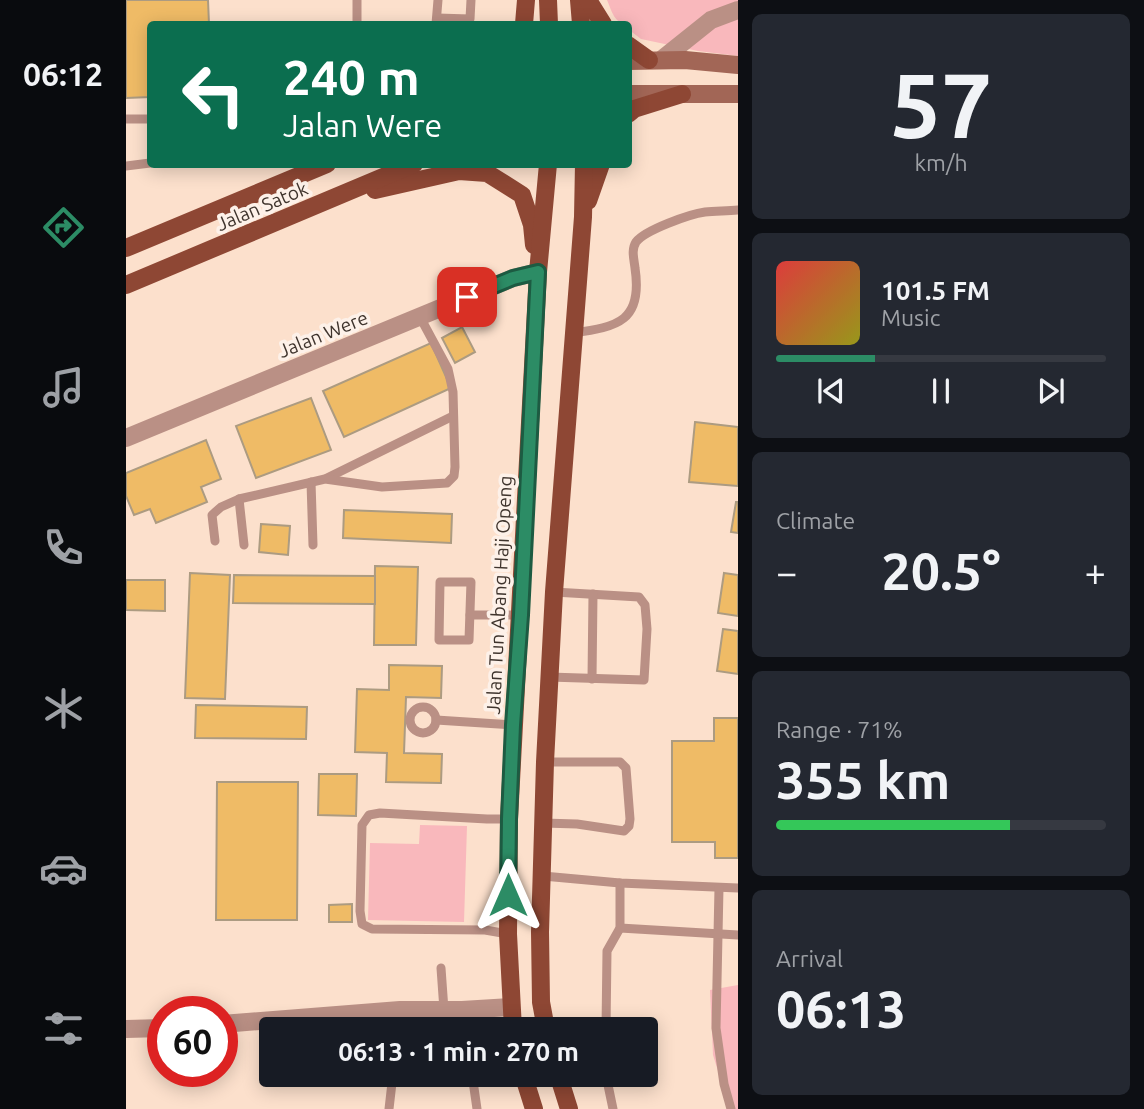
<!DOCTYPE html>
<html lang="en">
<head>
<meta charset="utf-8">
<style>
  body { margin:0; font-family:Ubuntu,sans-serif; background:#242831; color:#f1f3f6; height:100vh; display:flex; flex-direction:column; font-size:26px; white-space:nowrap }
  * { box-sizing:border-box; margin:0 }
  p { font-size:23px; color:#9ea1a6 }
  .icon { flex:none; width:38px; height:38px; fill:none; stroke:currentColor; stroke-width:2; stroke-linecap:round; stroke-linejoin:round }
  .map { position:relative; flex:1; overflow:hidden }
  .drawer { display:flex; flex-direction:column; gap:14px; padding:14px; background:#0d0f14; width:406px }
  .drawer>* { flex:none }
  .top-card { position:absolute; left:21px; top:21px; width:485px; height:147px; border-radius:7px; box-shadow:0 4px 18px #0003; background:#0b6e4f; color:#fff; overflow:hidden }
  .speed { position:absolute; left:21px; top:996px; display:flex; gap:14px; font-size:35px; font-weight:700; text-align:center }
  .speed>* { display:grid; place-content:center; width:91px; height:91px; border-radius:50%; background:#171b24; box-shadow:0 4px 18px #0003; line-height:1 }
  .speed .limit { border:10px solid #d22; background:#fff; color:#111 }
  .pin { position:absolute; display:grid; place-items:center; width:60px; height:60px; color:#fff; margin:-30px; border-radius:14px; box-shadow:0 4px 10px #0006 }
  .me { position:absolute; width:77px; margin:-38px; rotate:0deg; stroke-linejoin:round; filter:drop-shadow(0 0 5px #0008) }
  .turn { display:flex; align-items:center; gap:24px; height:147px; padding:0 21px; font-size:32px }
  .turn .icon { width:91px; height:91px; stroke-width:2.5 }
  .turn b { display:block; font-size:49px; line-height:60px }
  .big { font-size:52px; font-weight:600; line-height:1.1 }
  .drawer .card { flex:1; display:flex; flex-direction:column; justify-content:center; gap:10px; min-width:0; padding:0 24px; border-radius:10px; background:#242831 }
  .drawer .dial { align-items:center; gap:0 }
  .dial b { font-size:91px; line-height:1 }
  .song { display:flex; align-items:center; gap:21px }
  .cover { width:84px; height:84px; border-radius:10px; background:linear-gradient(135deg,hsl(0 70% 55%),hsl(60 70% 35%)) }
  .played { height:7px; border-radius:4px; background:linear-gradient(90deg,#2c8c65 30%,#363941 30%) }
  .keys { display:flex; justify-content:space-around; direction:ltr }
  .heat { display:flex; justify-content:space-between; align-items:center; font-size:38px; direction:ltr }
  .charge { height:10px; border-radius:5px; background:linear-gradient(90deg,#34c759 71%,#363941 0) }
  .trip { position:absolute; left:133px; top:1017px; width:399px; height:70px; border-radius:7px; background:#171b24; box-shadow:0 4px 18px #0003; font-weight:600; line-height:70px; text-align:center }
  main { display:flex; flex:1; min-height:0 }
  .menu { display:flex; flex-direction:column; width:126px; justify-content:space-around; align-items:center; background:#090b0e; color:#9ea1a6 }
  .menu .icon { width:49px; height:49px }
  .menu .active { color:#2c8c65 }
  .menu b { font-size:32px; color:#f1f3f6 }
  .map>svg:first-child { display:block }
  .green { fill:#f9b8bc }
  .building { fill:#efbb66; stroke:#ac9b81; stroke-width:2 }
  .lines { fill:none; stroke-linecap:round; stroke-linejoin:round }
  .lane { stroke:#ba9085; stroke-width:9 }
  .street { stroke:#ba9085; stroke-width:18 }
  .secondary { stroke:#a26656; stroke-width:18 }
  .primary { stroke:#8e4734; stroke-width:18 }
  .route-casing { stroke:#1d5b42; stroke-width:18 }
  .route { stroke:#2c8c65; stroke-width:12 }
  .labels { text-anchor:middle; stroke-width:7; stroke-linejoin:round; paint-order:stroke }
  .street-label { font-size:19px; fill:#3f342d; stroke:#fdf1e9 }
</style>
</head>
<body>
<main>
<nav class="menu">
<b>06:12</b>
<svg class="icon active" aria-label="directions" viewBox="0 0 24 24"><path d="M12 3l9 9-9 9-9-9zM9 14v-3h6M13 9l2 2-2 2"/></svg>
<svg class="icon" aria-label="music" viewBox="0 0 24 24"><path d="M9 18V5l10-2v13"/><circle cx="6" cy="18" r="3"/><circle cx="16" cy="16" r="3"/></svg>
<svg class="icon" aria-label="phone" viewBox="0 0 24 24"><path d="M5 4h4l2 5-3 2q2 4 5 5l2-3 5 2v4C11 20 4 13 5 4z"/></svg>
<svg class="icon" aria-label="climate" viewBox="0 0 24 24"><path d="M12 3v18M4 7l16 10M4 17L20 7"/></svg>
<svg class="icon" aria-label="car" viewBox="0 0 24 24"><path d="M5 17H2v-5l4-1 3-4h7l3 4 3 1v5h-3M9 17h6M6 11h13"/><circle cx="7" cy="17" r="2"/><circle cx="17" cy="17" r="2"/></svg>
<svg class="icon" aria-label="filters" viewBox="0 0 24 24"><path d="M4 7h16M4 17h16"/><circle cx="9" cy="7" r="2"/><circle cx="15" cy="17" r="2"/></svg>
</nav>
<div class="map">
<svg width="612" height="1109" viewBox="0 0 612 1109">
  <rect width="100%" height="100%" fill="#fce0cc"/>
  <g class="green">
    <path d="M481 0H612V56L572 51 515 39 502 29V24C488 24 486 11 481 0Z"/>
    <path d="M294 825 341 826 338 922 242 920 244 843 293 844Z"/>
    <path d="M612 985V1109H604L587 1055 584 990Z"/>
  </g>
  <g class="building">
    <path d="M0 0H82L83 24H24V97L0 98Z"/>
    <path d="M336 327 349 352 329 363 316 338Z"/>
    <path d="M305 343 325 388 218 437 197 391Z"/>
    <path d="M185 398 205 450 130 478 110 426Z"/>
    <path d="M569 422 612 427V486L563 482Z"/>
    <path d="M80 440 95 479 75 487 81 502 30 523 24 509 8 515 0 496V473Z"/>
    <path d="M610 502H612V533L605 532Z"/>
    <path d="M218 510 326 514 325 543 217 538Z"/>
    <path d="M135 524 164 526 162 555 133 552Z"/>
    <path d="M249 566 292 567 290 645H248Z"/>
    <path d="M64 573 104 575 99 699 59 698Z"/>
    <path d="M598 573 612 575V616L592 613Z"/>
    <path d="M108 575 249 576V604L107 603Z"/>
    <path d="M0 580H39V611L0 610Z"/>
    <path d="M597 629 612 631V674L591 671Z"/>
    <path d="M263 665 316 666 315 698 280 697 278 753 316 754 315 783 260 782 261 753 229 752 231 689 263 690Z"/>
    <path d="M70 705 181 707 180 739 69 738Z"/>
    <path d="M588 718H612V858H589V842H546V741H588Z"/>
    <path d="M193 774H231L230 816 192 815Z"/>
    <path d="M91 782H172L171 920H90Z"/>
    <path d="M226 904V922H203V905Z"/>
  </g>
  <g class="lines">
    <g class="lane">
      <path d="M231 0V24"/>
      <path d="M311 18 344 19 345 0"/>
      <path d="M310 24 312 0"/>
      <path d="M0 119H24"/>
      <path d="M0 166 24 163"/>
      <path d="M447 333C492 327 517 321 509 268 508 259 505 250 510 242 519 230 564 214 579 212 590 211 601 211 612 210"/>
      <path d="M201 478 327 416"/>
      <path d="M185 482 187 545"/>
      <path d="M113 499 118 545"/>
      <path d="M89 541 86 515 95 507 113 499 199 479 256 487 321 483 328 476 329 467 327 392 322 369 294 317"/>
      <path d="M314 582H345L343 640H313Z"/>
      <path d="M344 615H395"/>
      <path d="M423 677 518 680 521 629 519 605 513 597 428 592"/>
      <path d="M466 679 467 594"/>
      <circle cx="297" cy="720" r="13"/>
      <path d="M310 720 387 725"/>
      <path d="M417 823 451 824 498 831 503 826 504 819 500 768 494 762H419"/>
      <path d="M417 876 494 883 612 888"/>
      <path d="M593 888 590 1028 598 1084 605 1109"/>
      <path d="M494 928 612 935"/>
      <path d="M382 934 359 930 246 929 236 924 234 911 236 825 243 815 254 813 361 819H383"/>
      <path d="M315 968 318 1010"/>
      <path d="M336 1010 339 1029"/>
      <path d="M274 1029V1010"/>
      <path d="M480 1029 481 951 494 928V883"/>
      <path d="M346 1074 351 1109"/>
      <path d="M482 1074V1085L487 1109"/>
      <path d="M263 1109 267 1074"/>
    </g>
    <g class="street">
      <path d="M535 60 585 20 612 10"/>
      <path d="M0 438 387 278 412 272"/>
      <path d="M96 1024 274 1010H336L385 1007"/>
      <path d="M0 1029 37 1028"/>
    </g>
    <g class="secondary">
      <path d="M502 61 559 60 612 65"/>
      <path d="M502 94H612"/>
    </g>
    <g class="primary">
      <path d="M422 0 423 24"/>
      <path d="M453 0 455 24"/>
      <path d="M462 0 477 24"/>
      <path d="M398 24 400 0"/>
      <path d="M502 45 523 60"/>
      <path d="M502 114 508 109 556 94"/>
      <path d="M249 190 333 171 361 173 396 195 406 225 408 245"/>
      <path d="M462 201 475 164"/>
      <path d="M0 248 201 164"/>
      <path d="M0 285 288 164"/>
      <path d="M387 1029 382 934 383 819 412 272 422 164"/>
      <path d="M420 1029 415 1002 414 932 419 762 428 592 457 217 458 164"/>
      <path d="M397 1074 408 1109"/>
      <path d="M432 1074 443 1109"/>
    </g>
  </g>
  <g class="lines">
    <defs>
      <path id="route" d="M341 297 387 278 412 272 395 615 387 725 383 819 382 895"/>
    </defs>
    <use href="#route" class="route-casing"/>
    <use href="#route" class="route"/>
  </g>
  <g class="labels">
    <g class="street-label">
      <text transform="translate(136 206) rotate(-23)" y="7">Jalan Satok</text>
      <text transform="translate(197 334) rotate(-22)" y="7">Jalan Were</text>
      <text transform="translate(373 595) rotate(-87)" y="7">Jalan Tun Abang Haji Openg</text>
    </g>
  </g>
</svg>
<div class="speed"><div class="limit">60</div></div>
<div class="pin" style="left:341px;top:297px;background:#d93025"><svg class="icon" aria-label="arrive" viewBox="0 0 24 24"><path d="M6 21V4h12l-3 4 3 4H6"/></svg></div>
<svg class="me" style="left:382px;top:895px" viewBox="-20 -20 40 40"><path d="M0-17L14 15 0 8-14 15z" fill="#2c8c65" stroke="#fff" stroke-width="4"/></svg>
<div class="trip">06:13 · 1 min · 270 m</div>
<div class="top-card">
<div class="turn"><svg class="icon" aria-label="left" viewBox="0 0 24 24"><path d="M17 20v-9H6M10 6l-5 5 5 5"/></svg><div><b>240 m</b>Jalan Were</div></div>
</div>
</div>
<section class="drawer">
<div class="card dial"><b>57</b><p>km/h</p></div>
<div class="card">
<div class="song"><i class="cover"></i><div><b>101.5 FM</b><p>Music</p></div></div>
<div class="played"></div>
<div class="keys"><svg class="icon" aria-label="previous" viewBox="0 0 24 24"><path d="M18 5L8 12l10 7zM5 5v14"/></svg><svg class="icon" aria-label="pause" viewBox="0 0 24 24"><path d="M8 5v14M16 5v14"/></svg><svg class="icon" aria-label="next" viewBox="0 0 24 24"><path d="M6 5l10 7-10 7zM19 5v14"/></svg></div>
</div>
<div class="card"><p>Climate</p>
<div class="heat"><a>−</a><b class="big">20.5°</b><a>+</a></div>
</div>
<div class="card"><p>Range · 71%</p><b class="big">355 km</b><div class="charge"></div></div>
<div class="card"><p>Arrival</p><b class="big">06:13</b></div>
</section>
</main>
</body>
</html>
